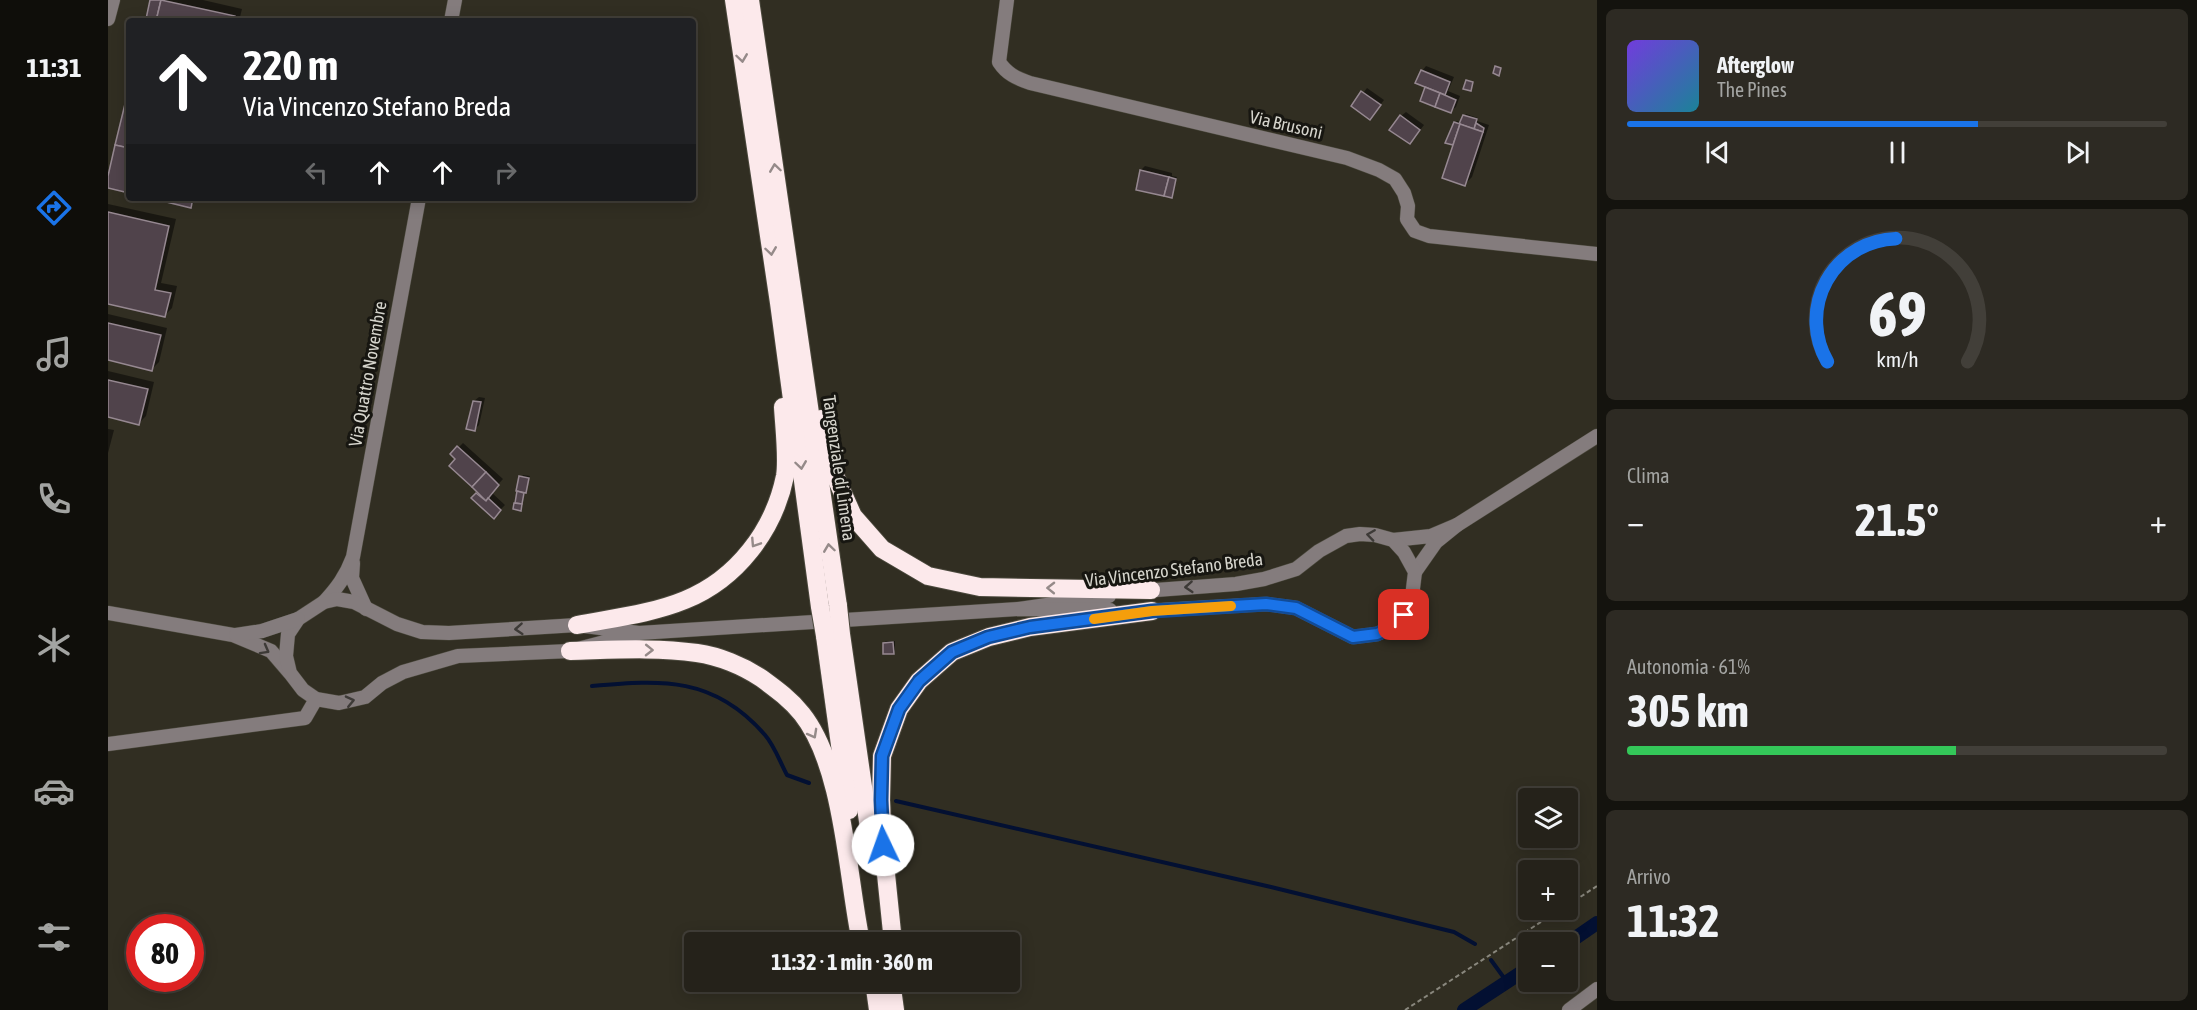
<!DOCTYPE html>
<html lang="it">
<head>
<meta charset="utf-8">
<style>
  body { margin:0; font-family:"Asap Condensed",sans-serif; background:#2d2a23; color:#f1f3f6; height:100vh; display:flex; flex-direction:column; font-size:22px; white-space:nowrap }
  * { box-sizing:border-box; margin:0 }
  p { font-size:20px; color:#a3a4a2 }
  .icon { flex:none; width:33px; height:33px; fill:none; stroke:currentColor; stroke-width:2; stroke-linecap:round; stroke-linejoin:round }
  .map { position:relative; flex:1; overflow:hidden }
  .sheet { display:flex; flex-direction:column; gap:9px; padding:9px; background:#14130e; width:600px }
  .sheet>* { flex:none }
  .hud { position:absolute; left:18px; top:18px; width:570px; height:183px; border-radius:6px; box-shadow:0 3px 15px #0003,0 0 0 2px #423f39; background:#202124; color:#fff; overflow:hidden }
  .tools { position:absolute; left:1410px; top:788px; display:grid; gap:12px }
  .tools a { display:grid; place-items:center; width:60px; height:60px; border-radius:6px; background:#25221a; box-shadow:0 3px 15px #0003,0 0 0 2px #423f39; font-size:30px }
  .speed { position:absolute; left:18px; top:914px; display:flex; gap:12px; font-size:30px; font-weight:700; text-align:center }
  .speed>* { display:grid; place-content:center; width:78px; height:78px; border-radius:50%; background:#25221a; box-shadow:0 3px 15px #0003,0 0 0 2px #423f39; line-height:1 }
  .speed .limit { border:9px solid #d22; background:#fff; color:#111 }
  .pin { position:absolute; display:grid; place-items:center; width:51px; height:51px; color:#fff; margin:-26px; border-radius:12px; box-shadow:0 3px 9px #0006 }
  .me { position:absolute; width:66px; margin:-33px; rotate:357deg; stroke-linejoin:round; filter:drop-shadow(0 0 4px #0008) }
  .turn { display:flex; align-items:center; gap:21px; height:126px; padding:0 18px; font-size:27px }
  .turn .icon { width:78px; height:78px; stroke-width:2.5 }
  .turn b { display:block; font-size:42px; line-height:51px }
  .lanes { display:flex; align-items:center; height:57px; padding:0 18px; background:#0003; justify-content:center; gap:30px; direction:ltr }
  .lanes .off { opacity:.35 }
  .big { font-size:45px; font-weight:700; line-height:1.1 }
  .sheet .card { flex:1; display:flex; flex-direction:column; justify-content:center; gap:9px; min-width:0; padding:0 21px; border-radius:9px; background:#2d2a23 }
  .sheet .dial { align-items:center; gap:0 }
  .dial svg { height:156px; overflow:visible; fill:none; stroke:#423f39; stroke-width:7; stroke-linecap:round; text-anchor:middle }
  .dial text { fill:#f1f3f6; stroke:none }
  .song { display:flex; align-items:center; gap:18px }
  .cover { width:72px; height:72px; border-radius:9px; background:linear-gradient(135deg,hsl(260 70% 55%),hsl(190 70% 35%)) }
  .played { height:6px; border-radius:3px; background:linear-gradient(90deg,#1a73e8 65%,#423f39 65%) }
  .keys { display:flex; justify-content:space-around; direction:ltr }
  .heat { display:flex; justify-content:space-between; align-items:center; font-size:33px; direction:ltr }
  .charge { height:9px; border-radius:4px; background:linear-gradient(90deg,#34c759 61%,#423f39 0) }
  .trip { position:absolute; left:576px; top:932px; width:336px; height:60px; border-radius:6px; background:#25221a; box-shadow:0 3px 15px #0003,0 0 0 2px #423f39; font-weight:700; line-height:60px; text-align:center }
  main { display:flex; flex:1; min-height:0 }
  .menu { display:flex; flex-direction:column; width:108px; justify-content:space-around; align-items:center; background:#0f0e0a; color:#a3a4a2 }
  .menu .icon { width:42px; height:42px }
  .menu .on { color:#1a73e8 }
  .menu b { font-size:27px; color:#f1f3f6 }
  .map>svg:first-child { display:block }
  .shadow { fill:#0007 }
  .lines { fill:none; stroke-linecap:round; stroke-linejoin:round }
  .stream { stroke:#031032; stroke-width:4 }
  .canal { stroke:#031032; stroke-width:14 }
  .building { fill:#50434b; stroke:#968891; stroke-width:1.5 }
  .minor-casing { stroke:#4b493d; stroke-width:15 }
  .highway-casing { stroke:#4b493d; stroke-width:20 }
  .path { stroke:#89877d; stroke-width:2; stroke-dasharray:4.5 3; stroke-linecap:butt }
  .minor { stroke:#847c7d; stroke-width:14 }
  .highway { stroke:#fce9eb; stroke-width:18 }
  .highway-bridge-casing { stroke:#4b493d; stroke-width:20; stroke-linecap:butt }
  .highway-bridge { stroke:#fce9eb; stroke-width:18 }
  .oneway { stroke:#958a89 }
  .oneway2 { stroke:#3d3a37 }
  .route-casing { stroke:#114b97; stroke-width:15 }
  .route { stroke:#1a73e8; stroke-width:10 }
  .slow { stroke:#f59e0b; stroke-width:10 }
  .labels { text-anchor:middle; stroke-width:6; stroke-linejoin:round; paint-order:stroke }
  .street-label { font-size:18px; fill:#d5d4cc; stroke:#171611 }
</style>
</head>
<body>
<main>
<nav class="menu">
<b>11:31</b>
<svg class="icon on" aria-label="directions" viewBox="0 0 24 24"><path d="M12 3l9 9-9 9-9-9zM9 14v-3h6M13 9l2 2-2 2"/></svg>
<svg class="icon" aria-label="music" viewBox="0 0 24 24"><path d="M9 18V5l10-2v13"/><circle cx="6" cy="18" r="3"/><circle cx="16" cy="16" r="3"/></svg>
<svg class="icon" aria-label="phone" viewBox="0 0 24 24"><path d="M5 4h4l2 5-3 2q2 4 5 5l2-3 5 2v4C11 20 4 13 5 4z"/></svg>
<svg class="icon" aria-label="climate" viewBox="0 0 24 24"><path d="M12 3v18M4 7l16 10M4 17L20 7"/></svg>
<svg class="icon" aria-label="car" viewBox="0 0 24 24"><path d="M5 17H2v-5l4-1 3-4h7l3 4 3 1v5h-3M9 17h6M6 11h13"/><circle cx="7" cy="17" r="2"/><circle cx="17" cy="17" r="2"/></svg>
<svg class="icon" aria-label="filters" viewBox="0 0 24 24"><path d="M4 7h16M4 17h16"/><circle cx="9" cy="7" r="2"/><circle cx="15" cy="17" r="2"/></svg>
</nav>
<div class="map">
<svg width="1489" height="1010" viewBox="0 0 1489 1010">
  <rect width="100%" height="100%" fill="#312e22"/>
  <g class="shadow">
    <path d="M43 0H95L134 9 131 21H50Z"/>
    <path d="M1318 66 1346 77 1340 91 1352 96 1348 107 1343 111 1314 100 1319 86 1314 71Z"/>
    <path d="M1259 88 1276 100 1266 113 1245 106Z"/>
    <path d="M1298 112 1316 125 1306 138 1293 116Z"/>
    <path d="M1358 114 1370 118 1369 121 1381 125 1364 177 1357 184 1347 144 1339 142 1347 123 1349 121 1354 123Z"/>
    <path d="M1037 166 1064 173V176L1069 177 1064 196 1033 170Z"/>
    <path d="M49 198H90L83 206Z"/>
    <path d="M0 204 68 219 53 283 69 286 64 308 57 315 0 302Z"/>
    <path d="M0 314 59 328 51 362 44 369 0 359Z"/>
    <path d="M0 371 46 382 38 416 31 423 0 416Z"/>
    <path d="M371 397 377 398 371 425 366 430V401Z"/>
    <path d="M0 429 6 430 0 453Z"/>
    <path d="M355 443 395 479 383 492 397 505 386 516 365 498 371 491 349 459 344 454Z"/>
    <path d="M415 475 422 476 412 509 407 508Z"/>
    <path d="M778 641H787V650L785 652 776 643Z"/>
  </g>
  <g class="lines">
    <g class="stream">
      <path d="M484 686C554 680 606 676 657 735 666 745 672 762 679 775L701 783"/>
      <path d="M788 801 1163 887 1346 932 1367 944"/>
      <path d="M1383 960 1399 982"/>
    </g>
    <g class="canal">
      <path d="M1460 943 1489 923"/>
      <path d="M1356 1010 1420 968"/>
    </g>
  </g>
  <g class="building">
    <path d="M42 0H53L48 21 38 19Z"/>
    <path d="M53 0 127 16 126 21H48Z"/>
    <path d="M1387 66 1393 68 1391 76 1385 73Z"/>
    <path d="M1313 70 1342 82 1337 95 1307 83Z"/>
    <path d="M1358 80 1365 82 1363 91 1355 89Z"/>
    <path d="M1317 87 1332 93 1327 107 1312 101Z"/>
    <path d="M1253 91 1273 105 1262 120 1243 106Z"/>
    <path d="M1332 93 1348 100 1343 113 1327 107Z"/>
    <path d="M17 104 21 105V148L7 145Z"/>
    <path d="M1292 115 1312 130 1302 144 1281 130Z"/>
    <path d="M1355 115 1369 119 1366 129 1351 124Z"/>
    <path d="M1346 122 1352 124 1345 145 1337 143Z"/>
    <path d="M1368 123 1376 128 1375 132 1366 129Z"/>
    <path d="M1352 124 1375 132 1357 186 1334 178Z"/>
    <path d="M7 145 21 148V193L0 188V176Z"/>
    <path d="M1032 170 1061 177 1056 196 1028 190Z"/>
    <path d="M1061 177 1068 179 1064 198 1056 196Z"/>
    <path d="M42 198H85L83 208Z"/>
    <path d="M0 212 61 226 47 290 63 293 57 317 0 304Z"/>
    <path d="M0 323 53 335 44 371 0 360Z"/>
    <path d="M0 380 40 389 31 425 0 417Z"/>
    <path d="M365 401 373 402 367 431 358 429Z"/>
    <path d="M349 446 378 472 364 487 341 466 347 459 342 454Z"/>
    <path d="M378 472 391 485 378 501 364 487Z"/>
    <path d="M411 476 421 478 418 493 408 491Z"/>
    <path d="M409 491 416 493 414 504 407 503Z"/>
    <path d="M368 493 378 501 380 498 393 510 386 519 363 498Z"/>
    <path d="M406 503 414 504 413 511 405 509Z"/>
    <path d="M785 642 786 654H775V643Z"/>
  </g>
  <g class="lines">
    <defs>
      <g id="minor">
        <path d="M899 0 891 62C899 74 908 78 922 83L1239 158 1271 170 1287 179 1296 193 1300 206 1299 219 1307 231 1321 236 1489 254"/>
        <path d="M0 19 5 0"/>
        <path d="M343 21 347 0"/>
        <path d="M1349 525 1489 436"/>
        <path d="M1285 540 1323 536 1349 525 1328 542 1307 572"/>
        <path d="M245 563 244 578 258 609"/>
        <path d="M1035 591 1128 584 1156 579 1188 569 1211 551 1238 536 1252 534 1267 535 1285 540 1296 552 1307 572 1303 605 1289 625 1269 634 1245 637 1188 608 1158 604 1036 611"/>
        <path d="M216 602C229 588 238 576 245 557L311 198"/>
        <path d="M911 609 1001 596"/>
        <path d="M0 613 125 635 163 651 181 672"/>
        <path d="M531 633 469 625 341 633 314 632 289 624 246 602 229 599 216 602 190 619 180 634 178 656 182 673 195 690 208 699 231 703 257 697 274 683 295 672 350 656 462 651 531 633 911 609 1002 610"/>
        <path d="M128 635 154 631 190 619"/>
        <path d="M0 744 197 718 208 699"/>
        <path d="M1461 1010 1489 989"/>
      </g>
      <g id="highway">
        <path d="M626 0 671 303 712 607"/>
        <path d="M642 0 730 606"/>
        <path d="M713 419 724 469 745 516 774 549 820 576 872 587 1043 590"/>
        <path d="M469 625C505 618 543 614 577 600 629 579 666 530 677 476 680 458 676 426 675 407"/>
        <path d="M733 634 766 863"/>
        <path d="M717 636 741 810"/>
        <path d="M462 651C504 650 547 647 589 653 611 656 635 666 653 678 668 689 682 699 694 714 736 767 739 875 753 942"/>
        <path d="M785 942 775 845 773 800 774 756 791 709 811 681 844 652 881 637 922 627 1044 611"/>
        <path d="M766 981 770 1010"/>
        <path d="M783 981 787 1010"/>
      </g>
    </defs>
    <use href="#minor" class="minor-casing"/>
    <use href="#highway" class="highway-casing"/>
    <g class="path">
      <path d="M1460 905 1489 886"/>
      <path d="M1297 1010 1453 909"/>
    </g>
    <use href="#minor" class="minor"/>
    <use href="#highway" class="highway"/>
    <defs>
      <g id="highway-bridge">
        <path d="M730 606 733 634"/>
        <path d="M712 607 717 636"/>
      </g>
    </defs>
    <use href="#highway-bridge" class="highway-bridge-casing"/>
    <use href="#highway-bridge" class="highway-bridge"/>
  </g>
  <defs><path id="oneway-chevron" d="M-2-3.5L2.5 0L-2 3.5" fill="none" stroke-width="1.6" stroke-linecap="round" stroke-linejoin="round" transform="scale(1.5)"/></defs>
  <g class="oneway">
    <use href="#oneway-chevron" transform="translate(634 58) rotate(82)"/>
    <use href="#oneway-chevron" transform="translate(667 168) rotate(-98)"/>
    <use href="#oneway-chevron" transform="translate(663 251) rotate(82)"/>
    <use href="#oneway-chevron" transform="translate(693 465) rotate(82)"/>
    <use href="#oneway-chevron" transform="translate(647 543) rotate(123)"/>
    <use href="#oneway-chevron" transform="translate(721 548) rotate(-98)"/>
    <use href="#oneway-chevron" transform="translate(943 588) rotate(-179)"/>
    <use href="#oneway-chevron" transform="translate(541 650) rotate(1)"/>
    <use href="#oneway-chevron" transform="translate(705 734) rotate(61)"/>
  </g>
  <g class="oneway2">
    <use href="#oneway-chevron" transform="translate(1263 535) rotate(-172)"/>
    <use href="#oneway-chevron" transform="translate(1081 587) rotate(176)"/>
    <use href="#oneway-chevron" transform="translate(411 629) rotate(176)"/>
    <use href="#oneway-chevron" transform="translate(157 650) rotate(29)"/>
    <use href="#oneway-chevron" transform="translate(242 701) rotate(-13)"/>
  </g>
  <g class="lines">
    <defs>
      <path id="route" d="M775 845 773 800 774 756 791 709 811 681 844 652 880 637 922 627 1044 611 1158 604 1188 608 1245 637 1269 634 1289 625 1296 615"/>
    </defs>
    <use href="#route" class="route-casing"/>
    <use href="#route" class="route"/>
    <path class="slow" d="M986 619 1044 611 1123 606"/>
  </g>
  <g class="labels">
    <g class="street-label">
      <text transform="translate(1178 125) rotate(13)" y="6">Via Brusoni</text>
      <text transform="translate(260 374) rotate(-80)" y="6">Via Quattro Novembre</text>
      <text transform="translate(731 468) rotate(82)" y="6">Tangenziale di Limena</text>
      <text transform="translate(1066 570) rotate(-7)" y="6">Via Vincenzo Stefano Breda</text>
    </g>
  </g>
</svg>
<div class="tools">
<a><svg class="icon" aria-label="layers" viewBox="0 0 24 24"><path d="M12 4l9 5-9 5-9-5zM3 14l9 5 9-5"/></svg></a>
<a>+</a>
<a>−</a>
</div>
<div class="speed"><div class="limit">80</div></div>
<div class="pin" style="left:1296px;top:615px;background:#d93025"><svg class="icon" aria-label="arrive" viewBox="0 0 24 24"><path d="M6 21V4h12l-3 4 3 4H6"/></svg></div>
<svg class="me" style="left:775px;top:845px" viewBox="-20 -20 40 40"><circle r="19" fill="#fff"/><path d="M0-13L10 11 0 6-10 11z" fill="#1a73e8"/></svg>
<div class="trip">11:32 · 1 min · 360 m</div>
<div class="hud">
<div class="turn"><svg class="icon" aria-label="ahead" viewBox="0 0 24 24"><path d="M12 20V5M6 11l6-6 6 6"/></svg><div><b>220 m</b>Via Vincenzo Stefano Breda</div></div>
<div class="lanes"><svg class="icon off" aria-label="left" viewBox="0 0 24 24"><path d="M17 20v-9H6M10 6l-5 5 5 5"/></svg><svg class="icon" aria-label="ahead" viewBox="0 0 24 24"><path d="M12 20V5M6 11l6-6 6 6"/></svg><svg class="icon" aria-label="ahead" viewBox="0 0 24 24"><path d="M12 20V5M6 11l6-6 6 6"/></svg><svg class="icon off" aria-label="right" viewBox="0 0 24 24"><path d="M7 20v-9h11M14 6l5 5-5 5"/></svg></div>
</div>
</div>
<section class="sheet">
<div class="card">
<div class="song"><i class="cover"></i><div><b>Afterglow</b><p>The Pines</p></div></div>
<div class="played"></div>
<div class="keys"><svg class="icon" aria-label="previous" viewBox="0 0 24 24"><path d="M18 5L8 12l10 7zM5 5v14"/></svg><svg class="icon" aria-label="pause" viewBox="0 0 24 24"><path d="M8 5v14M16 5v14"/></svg><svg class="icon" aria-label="next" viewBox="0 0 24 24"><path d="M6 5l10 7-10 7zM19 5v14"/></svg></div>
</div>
<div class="card dial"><svg viewBox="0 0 100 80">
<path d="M14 69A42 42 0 1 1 86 69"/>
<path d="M14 69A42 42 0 0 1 49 6" stroke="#1a73e8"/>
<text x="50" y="56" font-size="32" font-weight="700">69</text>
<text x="50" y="72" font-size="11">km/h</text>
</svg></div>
<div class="card"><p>Clima</p>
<div class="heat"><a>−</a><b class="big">21.5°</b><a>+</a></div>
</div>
<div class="card"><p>Autonomia · 61%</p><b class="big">305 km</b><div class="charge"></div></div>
<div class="card"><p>Arrivo</p><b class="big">11:32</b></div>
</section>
</main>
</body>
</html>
